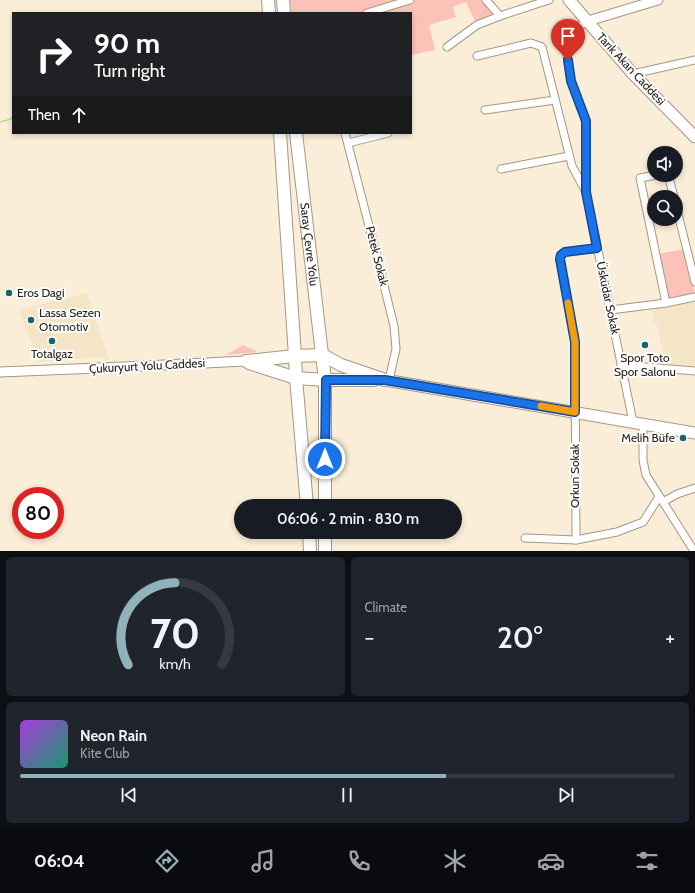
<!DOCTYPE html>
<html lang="en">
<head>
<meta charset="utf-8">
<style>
  body { margin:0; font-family:Cabin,sans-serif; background:#20242c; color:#f1f3f6; height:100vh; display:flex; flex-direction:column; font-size:15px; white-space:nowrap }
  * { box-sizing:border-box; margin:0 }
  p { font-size:13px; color:#9ea1a6 }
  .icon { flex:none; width:22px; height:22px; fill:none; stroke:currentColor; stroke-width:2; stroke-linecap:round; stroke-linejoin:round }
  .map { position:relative; height:551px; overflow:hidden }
  .panel { display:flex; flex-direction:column; gap:6px; padding:6px; background:#0d0f14; flex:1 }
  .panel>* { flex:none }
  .guide { position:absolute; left:12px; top:12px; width:400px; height:122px; border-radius:0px; box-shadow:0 2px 6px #0003; background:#202124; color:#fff; overflow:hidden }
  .buttons { position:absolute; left:647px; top:146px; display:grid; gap:8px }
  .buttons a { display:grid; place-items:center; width:36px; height:36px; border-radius:50%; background:#171b24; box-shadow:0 2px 6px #0003; font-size:20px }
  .speed { position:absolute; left:12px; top:487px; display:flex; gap:8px; font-size:20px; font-weight:700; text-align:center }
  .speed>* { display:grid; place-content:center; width:52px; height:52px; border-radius:50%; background:#171b24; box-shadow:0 2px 6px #0003; line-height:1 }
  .speed .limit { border:6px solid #d22; background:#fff; color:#111 }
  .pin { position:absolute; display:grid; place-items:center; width:34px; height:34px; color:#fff; margin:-41px -17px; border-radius:50% 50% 50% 0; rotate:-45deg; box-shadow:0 0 4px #0007 }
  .pin .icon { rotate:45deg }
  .me { position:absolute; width:44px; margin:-22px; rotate:0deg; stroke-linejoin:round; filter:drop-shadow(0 0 3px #0008) }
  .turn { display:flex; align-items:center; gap:14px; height:84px; padding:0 16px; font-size:18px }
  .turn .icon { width:52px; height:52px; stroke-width:2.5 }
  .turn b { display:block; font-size:28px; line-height:34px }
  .then { display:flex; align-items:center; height:38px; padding:0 16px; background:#0003; gap:8px; font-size:15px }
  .big { font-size:30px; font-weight:600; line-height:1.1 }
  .panel .card { flex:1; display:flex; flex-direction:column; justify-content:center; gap:6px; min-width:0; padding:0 14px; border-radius:6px; background:#20242c }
  .panel .dial { align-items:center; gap:0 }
  .dial svg { height:104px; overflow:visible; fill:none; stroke:#363941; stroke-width:7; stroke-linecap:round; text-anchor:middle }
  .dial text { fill:#f1f3f6; stroke:none }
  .song { display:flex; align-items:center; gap:12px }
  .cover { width:48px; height:48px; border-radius:6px; background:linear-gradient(135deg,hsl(280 70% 55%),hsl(160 70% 35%)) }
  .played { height:4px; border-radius:2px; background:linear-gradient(90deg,#90b2ba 65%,#363941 65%) }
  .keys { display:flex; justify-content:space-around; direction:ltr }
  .heat { display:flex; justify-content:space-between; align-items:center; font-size:22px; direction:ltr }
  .panel .tiles { flex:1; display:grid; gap:6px; grid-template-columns:1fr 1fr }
  .card:last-child { grid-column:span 2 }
  .trip { position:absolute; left:234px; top:499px; width:228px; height:40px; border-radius:20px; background:#171b24; box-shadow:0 2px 6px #0003; font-weight:600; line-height:40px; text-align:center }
  .tabs { display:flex; height:64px; justify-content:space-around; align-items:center; background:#090b0e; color:#9ea1a6 }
  .tabs .icon { width:28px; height:28px }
  .tabs .active { color:#90b2ba }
  .tabs b { font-size:18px; color:#f1f3f6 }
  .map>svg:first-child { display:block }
  .built { fill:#f5e5c7 }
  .green { fill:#fcc2b7 }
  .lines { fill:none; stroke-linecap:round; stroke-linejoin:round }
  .stream { stroke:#abe08d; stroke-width:1.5 }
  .street-casing { stroke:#a39882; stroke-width:9 }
  .secondary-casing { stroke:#a39882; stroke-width:11 }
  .primary-casing { stroke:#a39882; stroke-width:13 }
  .highway-casing { stroke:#a39882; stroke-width:14 }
  .street { stroke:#fff; stroke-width:7 }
  .secondary { stroke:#fff; stroke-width:9 }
  .primary { stroke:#fff; stroke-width:11 }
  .highway { stroke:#fff; stroke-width:12 }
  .route-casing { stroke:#114b97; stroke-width:10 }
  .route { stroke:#1a73e8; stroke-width:7 }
  .slow { stroke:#f59e0b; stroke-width:7 }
  .poi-dot { fill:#196370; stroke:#fdfdfd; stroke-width:1.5 }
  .labels { text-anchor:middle; stroke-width:4; stroke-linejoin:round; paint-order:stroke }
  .street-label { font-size:12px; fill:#252118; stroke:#fdfdfd }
  .poi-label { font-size:12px; fill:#252118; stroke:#fdfdfd; text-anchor:start }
</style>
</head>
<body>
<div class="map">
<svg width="695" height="551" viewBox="0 0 695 551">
  <rect width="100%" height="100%" fill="#fbeed8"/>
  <g class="built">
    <path d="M87 293 109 361 101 357 39 362 19 310Z"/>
    <path d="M695 302V366L666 364 656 322H654L652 310Z"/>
  </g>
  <g class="green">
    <path d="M290 0H483L493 14 475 21 466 2 453 7 456 17 429 25 435 50 411 55V13H291Z"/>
    <path d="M685 249 695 293 667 298 657 254Z"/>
    <path d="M243 345 258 352 226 355Z"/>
  </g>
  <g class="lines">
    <path class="stream" d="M0 122 11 119 13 116"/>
    <defs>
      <g id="street">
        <path d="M486 0 500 16"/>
        <path d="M367 13 410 0"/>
        <path d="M588 21 565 35 566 49 571 81 586 121V192L633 422"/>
        <path d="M447 47 477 25 500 16 549 0"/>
        <path d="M477 56 531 43 542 47 572 166 585 190"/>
        <path d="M633 74 695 60"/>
        <path d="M485 110 555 100"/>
        <path d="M345 133 376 253 394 326 396 349 389 380"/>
        <path d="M348 143 388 133"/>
        <path d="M501 169 569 156"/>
        <path d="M656 175 640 178 666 303"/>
        <path d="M668 175 674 197"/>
        <path d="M676 206 695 282"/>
        <path d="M610 310 666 303 695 297"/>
        <path d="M621 365 695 371"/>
        <path d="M643 424V460L646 475 694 551"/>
        <path d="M663 502 677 494 695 488"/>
        <path d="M525 538 576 540 617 532 643 522 659 497"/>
        <path d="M576 540 575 342 560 259 561 255 565 252 597 248"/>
      </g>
      <g id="secondary">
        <path d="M588 21 658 0"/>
        <path d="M0 372 123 367 246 361"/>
      </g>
      <g id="primary">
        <path d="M569 0 633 74 695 137"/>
        <path d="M385 380 695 433"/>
      </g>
      <g id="highway">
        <path d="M268 0 269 13"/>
        <path d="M283 0 284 13"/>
        <path d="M280 133 295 356 296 378 307 506"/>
        <path id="s1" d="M296 133 325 380V506"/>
        <path d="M246 361 295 356 323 355 341 365 385 380"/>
        <path d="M249 363 296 378 325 380H374"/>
        <path d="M309 532 310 551"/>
        <path d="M325 551V532"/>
      </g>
    </defs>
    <use href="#street" class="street-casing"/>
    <use href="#secondary" class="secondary-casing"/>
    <use href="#primary" class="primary-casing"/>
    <use href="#highway" class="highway-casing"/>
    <use href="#street" class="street"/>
    <use href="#secondary" class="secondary"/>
    <use href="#primary" class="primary"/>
    <use href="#highway" class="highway"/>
  </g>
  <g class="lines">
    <defs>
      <path id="route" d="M325 459 326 380H385L575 412V342L560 259 561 255 565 252 597 248 586 192V121L571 81 568 60"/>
    </defs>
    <use href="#route" class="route-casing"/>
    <use href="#route" class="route"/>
    <path class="slow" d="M541 406 575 412V342L568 303"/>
  </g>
  <g class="poi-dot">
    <circle cx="9" cy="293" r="4"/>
    <circle cx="31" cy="320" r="4"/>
    <circle cx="52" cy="341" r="4"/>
    <circle cx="645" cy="345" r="4"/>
    <circle cx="683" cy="438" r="4"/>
  </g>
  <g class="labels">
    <g class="street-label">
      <text transform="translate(631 69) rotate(47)" y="4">Tarık Akan Caddesi</text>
      <text dy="4" stroke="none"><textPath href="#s1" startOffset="112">Saray Çevre Yolu</textPath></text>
      <text transform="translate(377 256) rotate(76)" y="4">Petek Sokak</text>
      <text transform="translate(608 298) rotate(78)" y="4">Üsküdar Sokak</text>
      <text transform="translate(147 366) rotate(-3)" y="4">Çukuryurt Yolu Caddesi</text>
      <text transform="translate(575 476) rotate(-90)" y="4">Orkun Sokak</text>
    </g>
    <g class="poi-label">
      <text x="17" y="297">Eros Dagi</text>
      <text x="39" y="317">Lassa Sezen<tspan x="39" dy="14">Otomotiv</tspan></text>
      <text x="52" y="358" text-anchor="middle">Totalgaz</text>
      <text x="645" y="362" text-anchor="middle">Spor Toto<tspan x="645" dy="14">Spor Salonu</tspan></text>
      <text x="675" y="442" text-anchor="end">Melih Büfe</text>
    </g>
  </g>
</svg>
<div class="buttons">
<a><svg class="icon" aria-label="sound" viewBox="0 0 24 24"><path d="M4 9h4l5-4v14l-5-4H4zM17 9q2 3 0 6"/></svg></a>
<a><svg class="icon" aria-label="search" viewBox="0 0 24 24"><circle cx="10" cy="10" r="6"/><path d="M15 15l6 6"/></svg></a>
</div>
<div class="speed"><div class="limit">80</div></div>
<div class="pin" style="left:568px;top:60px;background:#d93025"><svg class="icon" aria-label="arrive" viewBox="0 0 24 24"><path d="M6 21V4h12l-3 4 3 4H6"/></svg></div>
<svg class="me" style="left:325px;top:459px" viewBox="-20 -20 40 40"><circle r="17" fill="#1a73e8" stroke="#fff" stroke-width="3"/><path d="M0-11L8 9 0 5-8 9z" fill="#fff"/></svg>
<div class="trip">06:06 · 2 min · 830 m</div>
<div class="guide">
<div class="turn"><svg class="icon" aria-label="right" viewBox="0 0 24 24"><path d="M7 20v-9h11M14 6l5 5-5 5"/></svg><div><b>90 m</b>Turn right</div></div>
<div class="then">Then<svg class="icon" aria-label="ahead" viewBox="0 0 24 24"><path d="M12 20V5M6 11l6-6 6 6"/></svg></div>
</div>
</div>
<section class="panel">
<div class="tiles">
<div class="card dial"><svg viewBox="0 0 100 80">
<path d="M14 69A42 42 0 1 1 86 69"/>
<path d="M14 69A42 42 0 0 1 50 6" stroke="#90b2ba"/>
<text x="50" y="56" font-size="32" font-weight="700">70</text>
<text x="50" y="72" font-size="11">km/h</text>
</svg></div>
<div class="card"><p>Climate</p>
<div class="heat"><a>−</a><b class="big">20°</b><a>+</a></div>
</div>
<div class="card">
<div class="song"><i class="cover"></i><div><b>Neon Rain</b><p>Kite Club</p></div></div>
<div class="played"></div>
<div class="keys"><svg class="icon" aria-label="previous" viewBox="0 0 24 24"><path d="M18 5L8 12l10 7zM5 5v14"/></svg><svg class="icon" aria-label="pause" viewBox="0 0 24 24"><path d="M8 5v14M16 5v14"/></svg><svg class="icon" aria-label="next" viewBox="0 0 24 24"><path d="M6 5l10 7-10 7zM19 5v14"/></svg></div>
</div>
</div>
</section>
<nav class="tabs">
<b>06:04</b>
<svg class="icon active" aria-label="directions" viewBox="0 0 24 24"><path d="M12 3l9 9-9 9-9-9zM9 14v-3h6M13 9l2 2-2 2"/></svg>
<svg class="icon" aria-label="music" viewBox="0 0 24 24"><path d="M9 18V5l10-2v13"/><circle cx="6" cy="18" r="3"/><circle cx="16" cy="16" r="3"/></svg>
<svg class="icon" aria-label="phone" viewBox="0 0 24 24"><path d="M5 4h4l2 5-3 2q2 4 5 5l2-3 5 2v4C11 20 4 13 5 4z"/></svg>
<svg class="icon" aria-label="climate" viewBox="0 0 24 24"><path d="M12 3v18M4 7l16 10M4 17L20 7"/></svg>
<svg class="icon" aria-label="car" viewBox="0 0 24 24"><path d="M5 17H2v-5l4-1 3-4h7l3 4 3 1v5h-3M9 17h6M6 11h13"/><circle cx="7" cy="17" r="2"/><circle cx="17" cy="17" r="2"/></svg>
<svg class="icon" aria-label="filters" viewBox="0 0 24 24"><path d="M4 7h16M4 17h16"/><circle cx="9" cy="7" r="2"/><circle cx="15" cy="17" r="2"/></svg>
</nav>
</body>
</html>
